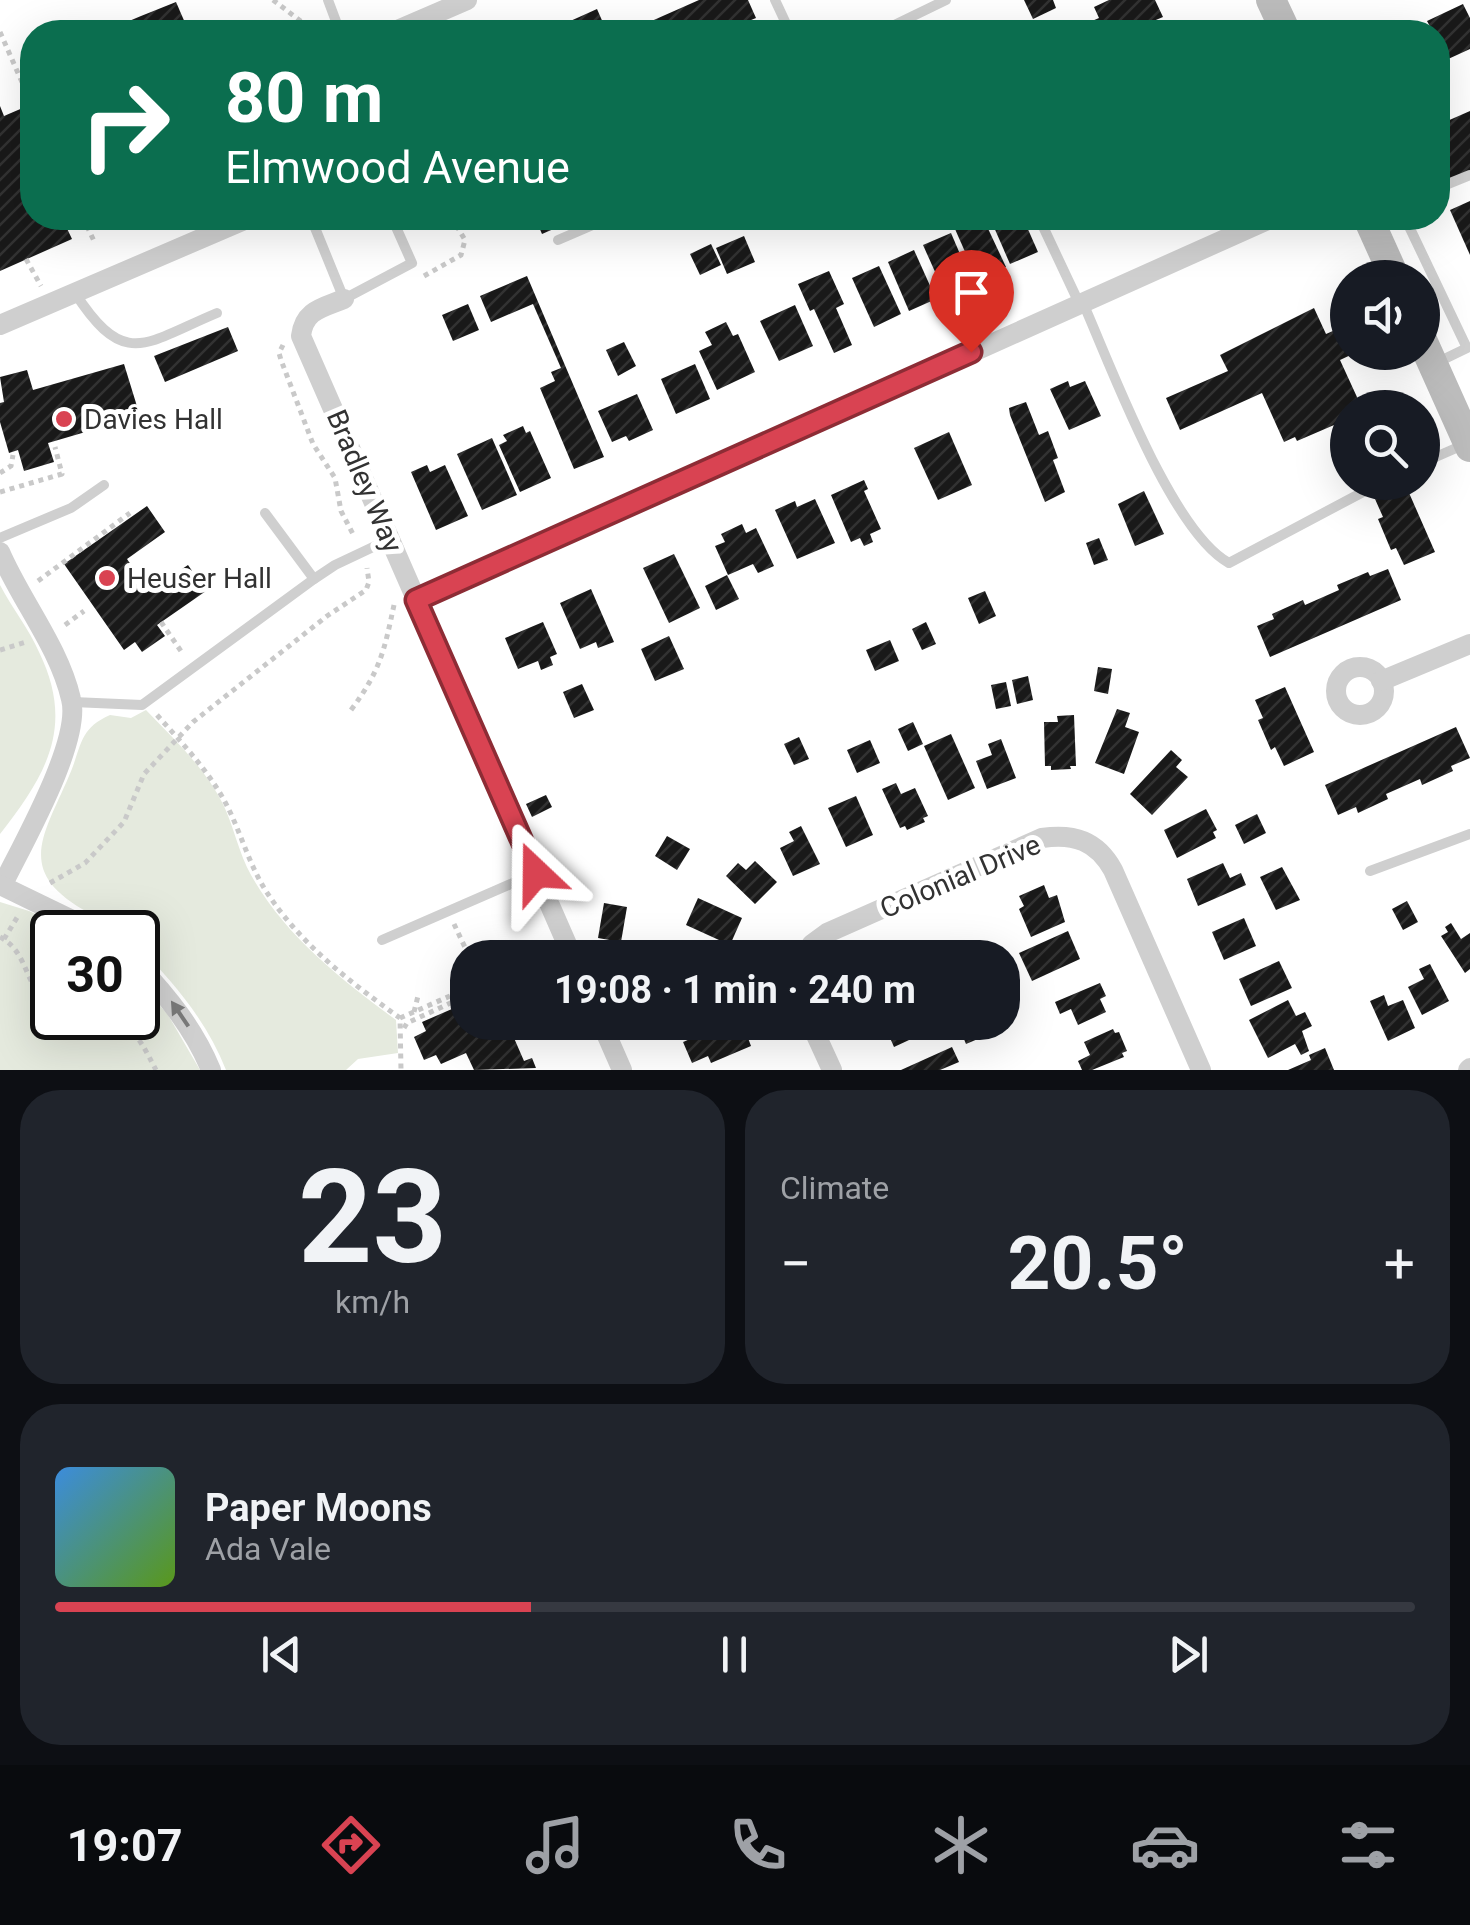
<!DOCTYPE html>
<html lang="en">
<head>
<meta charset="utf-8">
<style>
  body { margin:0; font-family:Roboto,sans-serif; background:#20242c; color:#f1f3f6; height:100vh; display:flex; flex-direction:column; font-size:38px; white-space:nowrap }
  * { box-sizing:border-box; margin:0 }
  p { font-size:32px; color:#9ea1a6 }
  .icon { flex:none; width:55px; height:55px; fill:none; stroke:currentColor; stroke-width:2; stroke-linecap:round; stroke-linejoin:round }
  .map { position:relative; height:1070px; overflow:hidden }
  .panel { display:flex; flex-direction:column; gap:20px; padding:20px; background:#0d0f14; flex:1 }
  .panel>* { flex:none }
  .hud { position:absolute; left:20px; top:20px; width:1430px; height:210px; border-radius:40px; box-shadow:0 10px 40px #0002; background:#0b6e4f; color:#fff; overflow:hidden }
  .tools { position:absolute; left:1330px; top:260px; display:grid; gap:20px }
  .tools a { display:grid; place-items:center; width:110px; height:110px; border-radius:50%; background:#171b24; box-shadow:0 10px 40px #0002; font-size:50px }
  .speed { position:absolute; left:30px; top:910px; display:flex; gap:20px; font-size:50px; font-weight:700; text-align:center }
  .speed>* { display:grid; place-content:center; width:130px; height:130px; border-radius:50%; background:#171b24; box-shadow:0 10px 40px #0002; line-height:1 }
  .speed .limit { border:5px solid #111; border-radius:15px; background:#fff; color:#111 }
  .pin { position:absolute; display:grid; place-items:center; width:85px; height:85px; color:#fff; margin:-102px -42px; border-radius:50% 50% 50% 0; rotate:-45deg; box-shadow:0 0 10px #0007 }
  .pin .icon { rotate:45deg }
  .me { position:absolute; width:110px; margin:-55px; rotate:337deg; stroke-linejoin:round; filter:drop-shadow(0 0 8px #0008) }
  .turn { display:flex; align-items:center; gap:35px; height:210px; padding:0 40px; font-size:45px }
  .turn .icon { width:130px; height:130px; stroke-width:2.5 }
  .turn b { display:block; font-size:70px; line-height:85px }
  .big { font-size:75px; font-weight:700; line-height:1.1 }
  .panel .card { flex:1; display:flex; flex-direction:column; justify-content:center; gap:15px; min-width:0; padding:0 35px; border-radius:40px; background:#20242c }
  .panel .dial { align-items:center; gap:0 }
  .dial b { font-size:130px; line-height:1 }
  .song { display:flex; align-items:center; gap:30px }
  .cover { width:120px; height:120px; border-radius:15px; background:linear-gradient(135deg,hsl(210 70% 55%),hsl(90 70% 35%)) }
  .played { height:10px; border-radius:5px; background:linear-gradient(90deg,#d94352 35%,#363941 35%) }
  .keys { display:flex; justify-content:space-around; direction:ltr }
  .heat { display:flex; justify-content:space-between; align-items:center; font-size:55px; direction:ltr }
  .panel .tiles { flex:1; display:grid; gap:20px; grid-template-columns:1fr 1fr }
  .card:last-child { grid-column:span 2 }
  .trip { position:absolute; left:450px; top:940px; width:570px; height:100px; border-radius:40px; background:#171b24; box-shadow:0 10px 40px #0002; font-weight:700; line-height:100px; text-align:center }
  .tab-bar { display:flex; height:160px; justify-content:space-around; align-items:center; background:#090b0e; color:#9ea1a6 }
  .tab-bar .icon { width:70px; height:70px }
  .tab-bar .current { color:#d94352 }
  .tab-bar b { font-size:45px; color:#f1f3f6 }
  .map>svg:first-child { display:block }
  .green { fill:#e5eade }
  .building { fill:url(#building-hatch) }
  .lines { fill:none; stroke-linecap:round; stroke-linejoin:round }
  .path { stroke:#c9c9c9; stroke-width:5; stroke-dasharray:5 5; stroke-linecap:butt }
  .lane { stroke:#cfcfcf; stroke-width:10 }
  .street { stroke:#cfcfcf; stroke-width:20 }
  .secondary { stroke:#bcbcbc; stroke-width:30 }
  .oneway { fill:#797979 }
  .route-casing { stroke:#8d2c35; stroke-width:25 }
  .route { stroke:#d94352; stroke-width:18 }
  .poi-dot { fill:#d94352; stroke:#fff; stroke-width:4 }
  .labels { text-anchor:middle; stroke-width:10; stroke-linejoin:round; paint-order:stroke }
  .poi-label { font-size:28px; fill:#323232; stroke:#fff; text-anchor:start }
  .street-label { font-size:28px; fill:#323232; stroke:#fff }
</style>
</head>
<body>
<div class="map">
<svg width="1470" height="1070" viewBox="0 0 1470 1070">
  <defs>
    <pattern id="building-hatch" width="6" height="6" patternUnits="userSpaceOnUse" patternTransform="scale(2.5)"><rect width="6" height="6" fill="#191919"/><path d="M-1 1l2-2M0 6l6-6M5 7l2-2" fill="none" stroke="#323232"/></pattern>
  </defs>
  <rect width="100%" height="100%" fill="#fff"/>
  <g class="green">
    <path d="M0 585C12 608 29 629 39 652 75 726 47 774 0 834Z"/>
    <path d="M146 710C174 739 205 768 223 804 234 827 239 854 251 875 285 936 342 980 396 1020L398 1053 358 1059 346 1070H226C207 1022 174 982 138 947V932C116 932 107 923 89 913 14 872 43 837 69 776 82 747 78 729 110 715L131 718Z"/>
    <path d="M0 902 29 911 74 932H52V1018H138V980L168 1015 200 1070H0Z"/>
  </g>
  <g class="building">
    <path d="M699 0H748L756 18 734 27 737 32H652L647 23Z"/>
    <path d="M1024 0H1053L1056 8 1033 19Z"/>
    <path d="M1109 0H1155L1163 17 1127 32H1089L1085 24 1099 18 1094 7Z"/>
    <path d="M176 2 189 32H103L141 16Z"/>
    <path d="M1463 4 1470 18V49L1446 60 1438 42V32H1433L1427 21Z"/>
    <path d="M597 9 607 32H559L557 27Z"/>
    <path d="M32 104V218H62L72 239 0 271V106L4 116Z"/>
    <path d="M1470 111V173L1446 184 1438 164V125Z"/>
    <path d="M1470 201V255L1450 210Z"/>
    <path d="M535 218H579L542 234Z"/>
    <path d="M983 218 1006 267 977 279 955 229Z"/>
    <path d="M990 218H1023L1038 252 1010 264Z"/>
    <path d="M951 233 972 282 945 294 923 245Z"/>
    <path d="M744 236 755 262 727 274 716 248Z"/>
    <path d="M711 244 721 265 700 275 690 254Z"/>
    <path d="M914 250 936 299 909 311 888 262Z"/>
    <path d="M879 266 901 314 874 327 852 278Z"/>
    <path d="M829 271 844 304 836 308 852 345 834 353 814 309 810 311 798 284Z"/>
    <path d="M527 276 604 457 574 469 540 388 555 381 551 372 561 368 533 304 491 322 480 296Z"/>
    <path d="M468 304 479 330 453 341 442 315Z"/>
    <path d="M795 305 813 346 779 361 760 321Z"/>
    <path d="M1314 308 1326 334 1342 327 1348 340V352H1357L1340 360 1362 408H1348V419L1297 441 1295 437 1284 442 1262 393 1180 430 1166 398 1228 371 1220 355Z"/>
    <path d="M726 322 733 336 738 334 755 372 717 390 699 351 712 345 705 332Z"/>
    <path d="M228 327 238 351 165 382 154 356Z"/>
    <path d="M624 342 636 366 618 376 606 350Z"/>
    <path d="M124 364 140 416 48 443 54 462 24 471 18 450 9 453 0 422V403L4 402 0 377 27 370 33 390Z"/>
    <path d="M695 364 710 399 676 414 661 379Z"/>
    <path d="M1068 381 1070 387 1085 381 1101 416 1069 430 1050 389Z"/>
    <path d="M637 394 653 430 629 441 626 436 612 442 598 411Z"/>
    <path d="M1026 402 1039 435 1048 431 1058 458 1053 460 1065 492 1045 502 1010 415 1009 408Z"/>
    <path d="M523 426 526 433 530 431 551 478 520 492 499 445 507 441 503 435Z"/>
    <path d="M949 432 972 485 938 500 914 448Z"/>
    <path d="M492 438 517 495 482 510 457 454Z"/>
    <path d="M427 465 430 472 445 465 468 516 436 530 411 472Z"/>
    <path d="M864 480 868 489 864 491 881 529 870 534 873 542 864 546 860 538 851 542 831 495Z"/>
    <path d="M1406 486 1435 552 1404 565 1396 548 1391 550 1378 519 1383 517 1375 499Z"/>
    <path d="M1144 491 1164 534 1135 546 1118 504Z"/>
    <path d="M815 499 835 543 797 559 775 510 795 501 797 507Z"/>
    <path d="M147 506 165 532 127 559 149 591 188 565 206 591 157 625 165 636 142 652 135 642 124 650 64 564Z"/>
    <path d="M742 524 746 533 756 528 774 566 758 573 753 564 728 575 715 546 725 542 721 534Z"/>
    <path d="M1099 538 1108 560 1094 565 1086 543Z"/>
    <path d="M674 554 700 608 669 623 643 568Z"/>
    <path d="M1388 569 1401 600 1270 657 1257 626 1274 619 1272 614 1303 600 1305 605 1339 590 1337 585 1368 572 1370 576Z"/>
    <path d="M727 575 739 599 716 610 705 586Z"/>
    <path d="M591 589 614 642 598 648 596 642 580 649 560 603Z"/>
    <path d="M985 591 996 616 979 624 968 598Z"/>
    <path d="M543 622 557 654 550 657 553 665 541 670 538 661 518 669 505 638Z"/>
    <path d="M926 622 936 644 922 650 912 629Z"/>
    <path d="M669 636 684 669 655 681 641 649Z"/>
    <path d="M890 640 899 661 875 671 866 650Z"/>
    <path d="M1098 667 1112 669 1108 694 1094 691Z"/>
    <path d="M1028 676 1033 700 1017 704 1012 680Z"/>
    <path d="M1006 682 1011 706 996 709 991 685Z"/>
    <path d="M582 684 594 710 574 718 563 692Z"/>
    <path d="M1285 687 1314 752 1284 766 1275 747 1271 750 1258 720 1263 718 1255 700Z"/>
    <path d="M1117 709 1130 713 1125 727 1139 732 1124 774 1095 763Z"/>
    <path d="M1074 715 1076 766H1070L1071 769 1051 770V766H1045L1044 722H1058L1057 716Z"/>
    <path d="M913 722 923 744 908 751 898 729Z"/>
    <path d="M1456 727 1470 758 1451 766 1453 771 1422 785 1420 779 1386 794 1388 799 1358 813 1356 807 1338 815 1325 785Z"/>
    <path d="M951 734 975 788 948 800 924 746Z"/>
    <path d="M799 737 809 759 794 765 784 744Z"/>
    <path d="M1001 739 1016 778 987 789 976 761 992 755 988 744Z"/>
    <path d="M870 740 880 763 857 773 847 750Z"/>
    <path d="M1171 750 1182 760 1176 767 1188 777 1152 815 1130 794Z"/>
    <path d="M896 783 901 794 915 788 928 816 923 818 925 822 907 830 905 826 900 828 882 789Z"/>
    <path d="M546 795 552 807 532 817 526 804Z"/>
    <path d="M856 796 873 835 846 847 828 808Z"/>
    <path d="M1206 809 1217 830 1213 832 1216 838 1177 858 1164 830Z"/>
    <path d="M1257 814 1266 833 1244 844 1235 825Z"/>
    <path d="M801 826 820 864 793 876 780 848 794 841 789 832Z"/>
    <path d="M667 836 690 849 677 870 655 856Z"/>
    <path d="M755 861 777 882 755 904 726 876 738 863 746 870Z"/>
    <path d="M1223 863 1230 878 1241 873 1246 885 1198 906 1187 879Z"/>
    <path d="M1282 867 1300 900 1276 910 1260 877Z"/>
    <path d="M1044 885 1049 898 1057 895 1065 922 1031 937 1019 909 1024 906 1019 896Z"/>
    <path d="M698 898 742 918 730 945 686 925Z"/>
    <path d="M1407 901 1418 922 1403 930 1392 909Z"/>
    <path d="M604 903 627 907 621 942 598 938Z"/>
    <path d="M1244 918 1256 946 1224 960 1212 932Z"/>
    <path d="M1451 923 1461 939 1470 933V969L1465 973 1441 936 1448 932 1445 927Z"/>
    <path d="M1068 931 1080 959 1032 981 1019 953Z"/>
    <path d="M1279 961 1292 988 1251 1006 1239 979Z"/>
    <path d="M1430 964 1449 1001 1422 1015 1408 987 1424 979 1419 969Z"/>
    <path d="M1100 983 1106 996 1100 999 1106 1012 1078 1025 1071 1009 1060 1014 1055 1002Z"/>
    <path d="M1384 995 1388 1006 1403 1000 1415 1028 1388 1041 1370 1001Z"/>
    <path d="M1288 1000 1296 1016 1305 1012 1312 1026 1302 1031 1309 1051 1301 1055 1295 1044 1268 1058 1249 1020Z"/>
    <path d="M468 1002V1022H507L524 1061 532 1058 536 1068 474 1070 466 1053 441 1064 436 1055 424 1060 414 1037 426 1031 422 1022Z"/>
    <path d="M730 1022H742L751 1046 711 1063 708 1056 692 1063 683 1042Z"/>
    <path d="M883 1022H917L922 1034 894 1047Z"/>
    <path d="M970 1022H987L992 1033 966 1044 959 1027Z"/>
    <path d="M1113 1029 1115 1033 1119 1032 1127 1051 1122 1053 1124 1057 1092 1070H1082L1078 1061 1090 1055 1084 1042Z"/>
    <path d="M952 1047 959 1062 940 1070H901Z"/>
    <path d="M1325 1048 1334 1070H1288L1311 1060 1309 1055Z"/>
  </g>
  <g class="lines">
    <g class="path">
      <path d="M273 0 315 32"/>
      <path d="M0 32 25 89 32 93"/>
      <path d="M89 218 85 222 95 243"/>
      <path d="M26 259 41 286"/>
      <path d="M424 276 461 255 465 240 452 218"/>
      <path d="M283 345 279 353 281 360 313 444 335 478 341 511 354 536"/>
      <path d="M0 473 11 466 13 455"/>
      <path d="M0 492 62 474 55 447"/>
      <path d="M38 581 130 513"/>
      <path d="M161 622 183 654"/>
      <path d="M65 625 84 611"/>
      <path d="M0 650 26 642"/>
      <path d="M351 710C380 671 384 652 394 605"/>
      <path d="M157 715C181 742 206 768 224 800 240 829 248 863 266 891 300 944 350 982 400 1018L401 1070"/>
      <path d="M50 883 85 863 124 822 144 774 193 722 327 616 366 590 369 582 367 568"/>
      <path d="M454 924 470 958"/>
      <path d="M0 937C30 953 23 988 52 1004"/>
      <path d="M4 939 18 916"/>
      <path d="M462 988 468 985"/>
      <path d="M414 1012 418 996"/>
      <path d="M86 1018C132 1021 136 1032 156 1070"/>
      <path d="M400 1018 450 996"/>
      <path d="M404 1028 407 1023 468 995"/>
    </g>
    <g class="lane">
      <path d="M328 0 340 32"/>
      <path d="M775 0 790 32"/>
      <path d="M880 32 946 0"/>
      <path d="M1438 188 1470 175"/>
      <path d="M311 218 344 299 412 263 392 218"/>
      <path d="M1039 218 1079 303"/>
      <path d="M1405 218 1467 348 1434 364"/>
      <path d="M558 240 609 218"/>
      <path d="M75 293C125 370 145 343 217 313"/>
      <path d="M1083 303C1111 366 1171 531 1229 563L1382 482"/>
      <path d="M1422 463 1463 445"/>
      <path d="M265 513 314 579"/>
      <path d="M0 538 71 508 104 485"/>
      <path d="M73 702 142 705 314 579 335 565 390 539"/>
      <path d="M1370 871 1470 834"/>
      <path d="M382 940 536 873"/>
    </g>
    <g class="street">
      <path d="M393 32 467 0"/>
      <path d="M344 299C322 308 304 310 301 336L573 958"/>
      <path d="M0 325 249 218"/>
      <path d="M0 552C21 601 59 647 71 699 82 741 22 845 2 886"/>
      <path d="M438 592 1272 218"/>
      <circle cx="1360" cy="691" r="24"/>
      <path d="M1381 681 1470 644"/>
      <path d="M0 885 97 932"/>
      <path d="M803 958 812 944 827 933 1042 838C1074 833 1097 841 1113 870L1201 1070"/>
      <path d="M138 965C168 997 194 1029 211 1070"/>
      <path d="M601 1022 622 1070"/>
      <path d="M810 1022 832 1070"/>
      <path d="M1468 1070 1470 1068"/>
    </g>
    <g class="secondary">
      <path d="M1271 0 1286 32"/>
      <path d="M1368 218 1395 278"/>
      <path d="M1422 340 1470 447"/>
    </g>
  </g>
  <defs><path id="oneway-solid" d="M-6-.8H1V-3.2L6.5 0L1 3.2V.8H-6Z" transform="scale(2.5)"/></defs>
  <use class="oneway" href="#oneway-solid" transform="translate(180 1014) rotate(-124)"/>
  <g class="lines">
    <defs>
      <path id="route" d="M536 873 416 600 971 352"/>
    </defs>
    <use href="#route" class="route-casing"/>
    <use href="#route" class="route"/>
  </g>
  <g class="poi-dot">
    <circle cx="64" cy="419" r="10"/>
    <circle cx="107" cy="578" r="10"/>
  </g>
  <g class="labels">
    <g class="poi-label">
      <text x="84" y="429">Davies Hall</text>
      <text x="127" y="588">Heuser Hall</text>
    </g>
    <g class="street-label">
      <text transform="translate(365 481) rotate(67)" y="10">Bradley Way</text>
      <text transform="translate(960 876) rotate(-23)" y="10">Colonial Drive</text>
    </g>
  </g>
</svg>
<div class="tools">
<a><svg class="icon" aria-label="sound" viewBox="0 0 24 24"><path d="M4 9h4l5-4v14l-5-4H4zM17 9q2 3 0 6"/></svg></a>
<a><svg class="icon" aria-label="search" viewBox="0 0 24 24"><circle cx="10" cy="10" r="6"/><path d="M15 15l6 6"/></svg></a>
</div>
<div class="speed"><div class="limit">30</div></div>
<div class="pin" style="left:971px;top:352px;background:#d93025"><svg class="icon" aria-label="arrive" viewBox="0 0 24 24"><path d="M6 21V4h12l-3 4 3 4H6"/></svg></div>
<svg class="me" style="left:536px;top:873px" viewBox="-20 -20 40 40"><path d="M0-17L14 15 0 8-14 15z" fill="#d94352" stroke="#fff" stroke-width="4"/></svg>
<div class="trip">19:08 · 1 min · 240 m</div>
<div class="hud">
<div class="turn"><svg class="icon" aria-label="right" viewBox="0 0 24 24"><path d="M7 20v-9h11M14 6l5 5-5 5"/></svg><div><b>80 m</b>Elmwood Avenue</div></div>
</div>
</div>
<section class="panel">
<div class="tiles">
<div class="card dial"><b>23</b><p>km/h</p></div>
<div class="card"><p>Climate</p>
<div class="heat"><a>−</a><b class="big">20.5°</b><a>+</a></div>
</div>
<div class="card">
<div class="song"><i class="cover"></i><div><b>Paper Moons</b><p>Ada Vale</p></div></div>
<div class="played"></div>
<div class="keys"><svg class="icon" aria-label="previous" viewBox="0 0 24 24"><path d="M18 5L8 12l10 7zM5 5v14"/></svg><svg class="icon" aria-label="pause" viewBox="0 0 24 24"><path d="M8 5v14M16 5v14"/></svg><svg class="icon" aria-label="next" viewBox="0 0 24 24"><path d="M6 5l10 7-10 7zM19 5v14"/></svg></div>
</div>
</div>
</section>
<nav class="tab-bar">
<b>19:07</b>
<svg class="icon current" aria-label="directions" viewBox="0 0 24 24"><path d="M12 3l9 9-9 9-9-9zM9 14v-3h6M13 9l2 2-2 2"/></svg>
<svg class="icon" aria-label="music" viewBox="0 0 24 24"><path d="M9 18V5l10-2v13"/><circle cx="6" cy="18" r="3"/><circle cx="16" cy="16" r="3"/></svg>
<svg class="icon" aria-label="phone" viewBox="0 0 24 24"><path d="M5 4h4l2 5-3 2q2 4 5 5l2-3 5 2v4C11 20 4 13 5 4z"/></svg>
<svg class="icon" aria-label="climate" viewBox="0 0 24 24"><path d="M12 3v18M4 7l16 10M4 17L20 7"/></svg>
<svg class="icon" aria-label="car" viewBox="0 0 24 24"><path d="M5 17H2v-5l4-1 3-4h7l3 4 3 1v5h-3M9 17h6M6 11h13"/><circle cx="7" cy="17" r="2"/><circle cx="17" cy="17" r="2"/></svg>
<svg class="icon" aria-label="filters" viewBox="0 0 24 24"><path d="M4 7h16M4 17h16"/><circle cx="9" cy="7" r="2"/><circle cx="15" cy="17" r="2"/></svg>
</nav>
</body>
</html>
